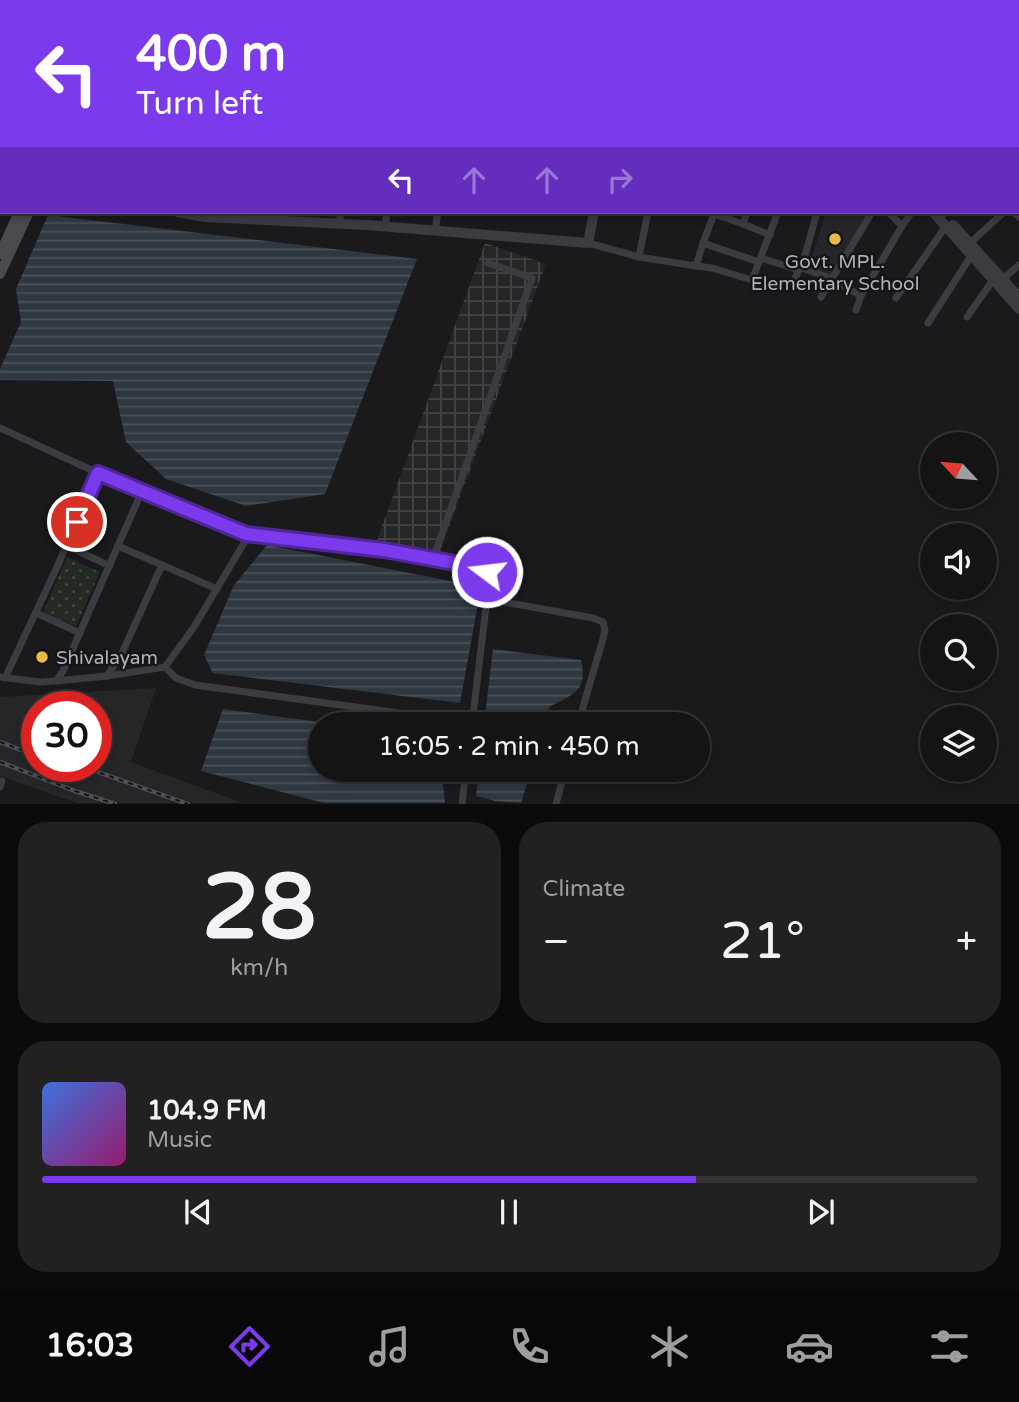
<!DOCTYPE html>
<html lang="en">
<head>
<meta charset="utf-8">
<style>
  body { margin:0; font-family:"Varela Round",sans-serif; background:#212122; color:#f1f3f6; height:100vh; display:flex; flex-direction:column; font-size:26px; white-space:nowrap }
  * { box-sizing:border-box; margin:0 }
  p { font-size:23px; color:#9d9ea0 }
  .icon { flex:none; width:38px; height:38px; fill:none; stroke:currentColor; stroke-width:2; stroke-linecap:round; stroke-linejoin:round }
  .map { position:relative; height:804px; overflow:hidden }
  .side { display:flex; flex-direction:column; gap:18px; padding:18px; background:#0b0b0c; flex:1 }
  .side>* { flex:none }
  .banner { position:absolute; left:0px; top:0px; width:1020px; height:214px; box-shadow:0 4px 10px #0003,0 0 0 2px #333334; background:#7c3aed; color:#fff; overflow:hidden }
  .needle { width:46px; rotate:296deg }
  .tools { position:absolute; left:920px; top:432px; display:grid; gap:14px }
  .tools a { display:grid; place-items:center; width:77px; height:77px; border-radius:50%; background:#141415; box-shadow:0 4px 10px #0003,0 0 0 2px #333334; font-size:35px }
  .speed { position:absolute; left:21px; top:691px; display:flex; gap:14px; font-size:35px; font-weight:700; text-align:center }
  .speed>* { display:grid; place-content:center; width:91px; height:91px; border-radius:50%; background:#141415; box-shadow:0 4px 10px #0003,0 0 0 2px #333334; line-height:1 }
  .speed .limit { border:10px solid #d22; background:#fff; color:#111 }
  .pin { position:absolute; display:grid; place-items:center; width:60px; height:60px; color:#fff; margin:-30px; border:4px solid #fff; border-radius:50%; box-shadow:0 2px 7px #0007 }
  .me { position:absolute; width:77px; margin:-38px; rotate:285deg; stroke-linejoin:round; filter:drop-shadow(0 0 5px #0008) }
  .turn { display:flex; align-items:center; gap:24px; height:147px; padding:0 21px; font-size:32px }
  .turn .icon { width:91px; height:91px; stroke-width:2.5 }
  .turn b { display:block; font-size:49px; line-height:60px }
  .lanes { display:flex; align-items:center; height:66px; padding:0 21px; background:#0003; justify-content:center; gap:35px; direction:ltr }
  .lanes .off { opacity:.35 }
  .big { font-size:52px; font-weight:600; line-height:1.1 }
  .side .card { flex:1; display:flex; flex-direction:column; justify-content:center; gap:10px; min-width:0; padding:0 24px; border-radius:28px; background:#212122 }
  .side .dial { align-items:center; gap:0 }
  .dial b { font-size:91px; line-height:1 }
  .song { display:flex; align-items:center; gap:21px }
  .cover { width:84px; height:84px; border-radius:10px; background:linear-gradient(135deg,hsl(220 70% 55%),hsl(320 70% 35%)) }
  .played { height:7px; border-radius:4px; background:linear-gradient(90deg,#7c3aed 70%,#333334 70%) }
  .keys { display:flex; justify-content:space-around; direction:ltr }
  .heat { display:flex; justify-content:space-between; align-items:center; font-size:38px; direction:ltr }
  .side .tiles { flex:1; display:grid; gap:18px; grid-template-columns:1fr 1fr }
  .card:last-child { grid-column:span 2 }
  .trip { position:absolute; left:308px; top:712px; width:402px; height:70px; border-radius:35px; background:#141415; box-shadow:0 4px 10px #0003,0 0 0 2px #333334; font-weight:600; line-height:70px; text-align:center }
  .dock { display:flex; height:112px; justify-content:space-around; align-items:center; background:#080808; color:#9d9ea0 }
  .dock .icon { width:49px; height:49px }
  .dock .active { color:#7c3aed }
  .dock b { font-size:32px; color:#f1f3f6 }
  .map>svg:first-child { display:block }
  .built { fill:#262629; fill-rule:evenodd }
  .industrial { fill:url(#industrial-grid) }
  .park { fill:url(#park-dots) }
  .water { fill:url(#water-rules) }
  .lines { fill:none; stroke-linecap:round; stroke-linejoin:round }
  .minor { stroke:#3b3c41; stroke-width:7 }
  .tertiary { stroke:#3b3c41; stroke-width:10 }
  .secondary { stroke:#494b51; stroke-width:10 }
  .rail-casing { stroke:#4e5056; stroke-width:4.5 }
  .rail { stroke:#151517; stroke-width:2; stroke-dasharray:5; stroke-linecap:butt }
  .route-casing { stroke:#51269a; stroke-width:18 }
  .route { stroke:#7c3aed; stroke-width:12 }
  .poi-dot { fill:#e7b946; stroke:#151517; stroke-width:2.5 }
  .labels { text-anchor:middle; stroke-width:5; stroke-linejoin:round; paint-order:stroke }
  .poi-label { font-size:19px; fill:#adb1bb; stroke:#151517 }
</style>
</head>
<body>
<div class="map">
<svg width="1019" height="804" viewBox="0 0 1019 804">
  <defs>
    <pattern id="industrial-grid" width="8" height="8" patternUnits="userSpaceOnUse" patternTransform="scale(1.75)"><rect width="8" height="8" fill="#262629"/><path d="M0 4h8M4 0v8" fill="none" stroke="#434346"/></pattern>
    <pattern id="park-dots" width="8" height="8" patternUnits="userSpaceOnUse" patternTransform="scale(1.75)"><rect width="8" height="8" fill="#222a23"/><path d="M2 2h.1M6 6h.1" fill="none" stroke="#3f4641" stroke-width="1.8" stroke-linecap="round"/></pattern>
    <pattern id="water-rules" width="6" height="5" patternUnits="userSpaceOnUse" patternTransform="scale(1.75)"><rect width="6" height="5" fill="#30383f"/><path d="M0 2.5h6" fill="none" stroke="#4b5259"/></pattern>
  </defs>
  <rect width="100%" height="100%" fill="#1a1a1c"/>
  <g class="built">
    <path d="M826 212H870L830 277 809 267Z"/>
    <path d="M156 688 131 762 243 803H77L0 776V697ZM37 707H96V766H37Z"/>
  </g>
  <path class="industrial" d="M485 243 546 264 439 554 377 540Z"/>
  <path class="park" d="M67 557 100 572 76 626 43 613Z"/>
  <g class="water">
    <path d="M48 215 417 259 325 494 246 506 166 479 126 442 113 381 0 380V369L21 322 16 289Z"/>
    <path d="M267 545 481 587 460 703 213 673 204 655 234 585Z"/>
    <path d="M493 649 581 660C588 692 573 694 549 707L544 724H484Z"/>
    <path d="M223 709 333 724H320V770H445L443 784 445 803H324L201 771Z"/>
    <path d="M479 770H531L521 803 495 801 476 796Z"/>
  </g>
  <g class="lines">
    <g class="minor">
      <path d="M301 0 306 2"/>
      <path d="M754 0 759 2"/>
      <path d="M906 0 910 2"/>
      <path d="M974 0 978 2"/>
      <path d="M20 2V0"/>
      <path d="M181 2 182 0"/>
      <path d="M261 2 262 0"/>
      <path d="M380 2V0"/>
      <path d="M427 2V0"/>
      <path d="M477 2 478 0"/>
      <path d="M525 2V0"/>
      <path d="M854 2 855 0"/>
      <path d="M878 2V0"/>
      <path d="M920 2 922 0"/>
      <path d="M953 2 954 0"/>
      <path d="M0 22 2 23"/>
      <path d="M1018 22H1019"/>
      <path d="M1018 46 1019 45"/>
      <path d="M1018 106H1019"/>
      <path d="M0 119H2"/>
      <path d="M1018 198 1019 197"/>
      <path d="M707 212 714 214 703 243 759 262"/>
      <path d="M715 212 714 214 743 224"/>
      <path d="M747 212 743 224 770 235"/>
      <path d="M1013 212 1019 217"/>
      <path d="M943 214 946 212"/>
      <path d="M339 224 341 212"/>
      <path d="M902 226 912 212"/>
      <path d="M385 227 387 212"/>
      <path d="M435 231 438 212"/>
      <path d="M588 243 639 257 696 266 703 243"/>
      <path d="M968 245 1004 212"/>
      <path d="M639 257 648 212"/>
      <path d="M761 258 799 270"/>
      <path d="M696 266 712 268 752 280 778 212"/>
      <path d="M800 267 832 279 872 212"/>
      <path d="M1003 279 1019 265"/>
      <path d="M793 283 804 259 817 212"/>
      <path d="M821 297 832 279 861 296 902 226 888 212"/>
      <path d="M896 298 946 226"/>
      <path d="M856 310 861 296"/>
      <path d="M967 317 993 280"/>
      <path d="M928 323 971 256"/>
      <path d="M0 428 98 473 246 535 244 543 194 627 165 667 107 676 56 681 40 682 0 677"/>
      <path d="M246 535 384 550 482 568 487 572V599L472 724"/>
      <path d="M67 546 110 566"/>
      <path d="M118 546 162 565"/>
      <path d="M433 559 532 278 488 263"/>
      <path d="M487 599 593 618 603 622 605 630 603 639 578 724"/>
      <path d="M36 613 80 633"/>
      <path d="M165 667 176 678 195 685 472 723"/>
      <path d="M107 676 122 653 162 565 217 589"/>
      <path d="M5 678 57 567 98 473"/>
      <path d="M56 681 63 671 142 491"/>
      <path d="M0 787 2 781"/>
      <path d="M462 804 466 770"/>
      <path d="M556 804 565 770"/>
    </g>
    <g class="tertiary">
      <path d="M702 0 705 2"/>
      <path d="M718 0 721 2"/>
      <path d="M638 2V0"/>
      <path d="M0 210H2"/>
      <path d="M177 212 205 217 367 225 588 243 594 212"/>
      <path d="M933 212 1019 309"/>
      <path d="M953 225 1019 297"/>
    </g>
    <g class="secondary">
      <path d="M110 2 111 0"/>
      <path d="M120 2 121 0"/>
      <path d="M0 254 19 212"/>
      <path d="M0 274 29 212"/>
    </g>
    <defs>
      <g id="rail">
        <path d="M0 742 37 756"/>
        <path d="M0 762 75 791 115 804"/>
        <path d="M81 766 188 804"/>
      </g>
    </defs>
    <use href="#rail" class="rail-casing"/>
    <use href="#rail" class="rail"/>
  </g>
  <g class="lines">
    <defs>
      <path id="route" d="M77 522 98 473 246 534 384 550 482 568 487 572"/>
    </defs>
    <use href="#route" class="route-casing"/>
    <use href="#route" class="route"/>
  </g>
  <g class="poi-dot">
    <circle cx="835" cy="239" r="7"/>
    <circle cx="42" cy="657" r="7"/>
  </g>
  <g class="labels">
    <g class="poi-label">
      <text x="835" y="268">Govt. MPL.<tspan x="835" dy="22">Elementary School</tspan></text>
      <text x="56" y="664" text-anchor="start">Shivalayam</text>
    </g>
  </g>
</svg>
<div class="tools">
<a><svg class="needle" viewBox="-14 -14 28 28"><path d="M0-13l5 13h-10z" fill="#e53935"/><path d="M0 13l5-13h-10z" fill="#9d9ea0"/></svg></a>
<a><svg class="icon" aria-label="sound" viewBox="0 0 24 24"><path d="M4 9h4l5-4v14l-5-4H4zM17 9q2 3 0 6"/></svg></a>
<a><svg class="icon" aria-label="search" viewBox="0 0 24 24"><circle cx="10" cy="10" r="6"/><path d="M15 15l6 6"/></svg></a>
<a><svg class="icon" aria-label="layers" viewBox="0 0 24 24"><path d="M12 4l9 5-9 5-9-5zM3 14l9 5 9-5"/></svg></a>
</div>
<div class="speed"><div class="limit">30</div></div>
<div class="pin" style="left:77px;top:522px;background:#d93025"><svg class="icon" aria-label="arrive" viewBox="0 0 24 24"><path d="M6 21V4h12l-3 4 3 4H6"/></svg></div>
<svg class="me" style="left:487px;top:572px" viewBox="-20 -20 40 40"><circle r="17" fill="#7c3aed" stroke="#fff" stroke-width="3"/><path d="M0-11L8 9 0 5-8 9z" fill="#fff"/></svg>
<div class="trip">16:05 · 2 min · 450 m</div>
<div class="banner">
<div class="turn"><svg class="icon" aria-label="left" viewBox="0 0 24 24"><path d="M17 20v-9H6M10 6l-5 5 5 5"/></svg><div><b>400 m</b>Turn left</div></div>
<div class="lanes"><svg class="icon" aria-label="left" viewBox="0 0 24 24"><path d="M17 20v-9H6M10 6l-5 5 5 5"/></svg><svg class="icon off" aria-label="ahead" viewBox="0 0 24 24"><path d="M12 20V5M6 11l6-6 6 6"/></svg><svg class="icon off" aria-label="ahead" viewBox="0 0 24 24"><path d="M12 20V5M6 11l6-6 6 6"/></svg><svg class="icon off" aria-label="right" viewBox="0 0 24 24"><path d="M7 20v-9h11M14 6l5 5-5 5"/></svg></div>
</div>
</div>
<section class="side">
<div class="tiles">
<div class="card dial"><b>28</b><p>km/h</p></div>
<div class="card"><p>Climate</p>
<div class="heat"><a>−</a><b class="big">21°</b><a>+</a></div>
</div>
<div class="card">
<div class="song"><i class="cover"></i><div><b>104.9 FM</b><p>Music</p></div></div>
<div class="played"></div>
<div class="keys"><svg class="icon" aria-label="previous" viewBox="0 0 24 24"><path d="M18 5L8 12l10 7zM5 5v14"/></svg><svg class="icon" aria-label="pause" viewBox="0 0 24 24"><path d="M8 5v14M16 5v14"/></svg><svg class="icon" aria-label="next" viewBox="0 0 24 24"><path d="M6 5l10 7-10 7zM19 5v14"/></svg></div>
</div>
</div>
</section>
<nav class="dock">
<b>16:03</b>
<svg class="icon active" aria-label="directions" viewBox="0 0 24 24"><path d="M12 3l9 9-9 9-9-9zM9 14v-3h6M13 9l2 2-2 2"/></svg>
<svg class="icon" aria-label="music" viewBox="0 0 24 24"><path d="M9 18V5l10-2v13"/><circle cx="6" cy="18" r="3"/><circle cx="16" cy="16" r="3"/></svg>
<svg class="icon" aria-label="phone" viewBox="0 0 24 24"><path d="M5 4h4l2 5-3 2q2 4 5 5l2-3 5 2v4C11 20 4 13 5 4z"/></svg>
<svg class="icon" aria-label="climate" viewBox="0 0 24 24"><path d="M12 3v18M4 7l16 10M4 17L20 7"/></svg>
<svg class="icon" aria-label="car" viewBox="0 0 24 24"><path d="M5 17H2v-5l4-1 3-4h7l3 4 3 1v5h-3M9 17h6M6 11h13"/><circle cx="7" cy="17" r="2"/><circle cx="17" cy="17" r="2"/></svg>
<svg class="icon" aria-label="filters" viewBox="0 0 24 24"><path d="M4 7h16M4 17h16"/><circle cx="9" cy="7" r="2"/><circle cx="15" cy="17" r="2"/></svg>
</nav>
</body>
</html>
